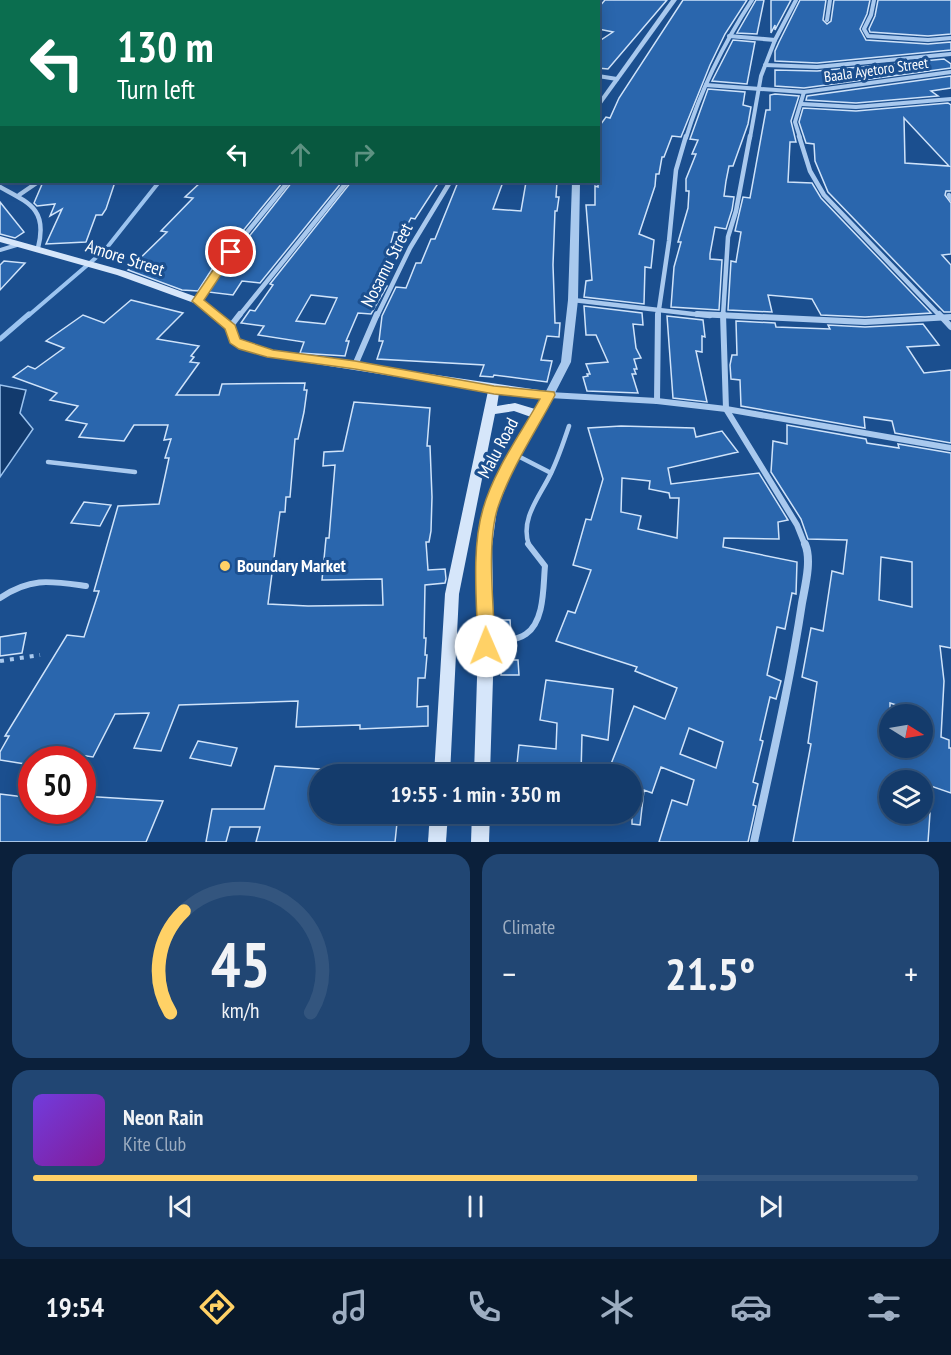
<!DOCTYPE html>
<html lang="en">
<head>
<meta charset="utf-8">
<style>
  body { margin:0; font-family:"PT Sans Narrow",sans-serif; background:#214673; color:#f1f3f6; height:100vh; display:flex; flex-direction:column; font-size:22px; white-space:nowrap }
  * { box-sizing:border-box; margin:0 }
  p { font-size:20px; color:#9dadc1 }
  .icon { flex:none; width:33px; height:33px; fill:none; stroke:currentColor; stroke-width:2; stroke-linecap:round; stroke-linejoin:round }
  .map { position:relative; height:842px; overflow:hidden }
  .panel { display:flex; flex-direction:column; gap:12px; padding:12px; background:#0b203b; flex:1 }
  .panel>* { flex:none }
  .top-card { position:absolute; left:0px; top:0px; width:600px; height:183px; box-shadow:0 3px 15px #0003,0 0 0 2px #33557e; background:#0b6e4f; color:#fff; overflow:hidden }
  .needle { width:39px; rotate:101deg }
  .tools { position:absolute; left:879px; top:704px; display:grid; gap:12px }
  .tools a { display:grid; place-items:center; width:54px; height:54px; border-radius:50%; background:#143b6b; box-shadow:0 3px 15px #0003,0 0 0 2px #33557e; font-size:30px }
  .speed { position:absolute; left:18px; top:746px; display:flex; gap:12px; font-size:30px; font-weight:700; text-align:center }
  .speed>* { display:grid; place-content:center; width:78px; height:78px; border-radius:50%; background:#143b6b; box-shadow:0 3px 15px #0003,0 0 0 2px #33557e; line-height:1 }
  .speed .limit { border:9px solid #d22; background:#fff; color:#111 }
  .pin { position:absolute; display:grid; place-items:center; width:51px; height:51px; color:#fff; margin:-26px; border:3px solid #fff; border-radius:50%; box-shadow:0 2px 6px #0007 }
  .me { position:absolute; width:66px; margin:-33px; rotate:359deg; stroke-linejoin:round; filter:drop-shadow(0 0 4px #0008) }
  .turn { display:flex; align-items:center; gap:21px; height:126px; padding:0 18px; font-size:27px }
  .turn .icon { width:78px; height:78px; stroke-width:2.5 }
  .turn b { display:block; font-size:42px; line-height:51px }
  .lanes { display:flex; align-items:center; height:57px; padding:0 18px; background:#0003; justify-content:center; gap:30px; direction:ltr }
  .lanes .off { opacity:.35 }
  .big { font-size:45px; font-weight:700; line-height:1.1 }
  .panel .card { flex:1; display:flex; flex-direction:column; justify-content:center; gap:9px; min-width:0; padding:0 21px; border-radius:18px; background:#214673 }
  .panel .dial { align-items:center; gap:0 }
  .dial svg { height:156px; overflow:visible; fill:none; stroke:#33557e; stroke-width:7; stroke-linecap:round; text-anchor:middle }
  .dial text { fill:#f1f3f6; stroke:none }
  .song { display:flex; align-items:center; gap:18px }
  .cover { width:72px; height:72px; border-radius:9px; background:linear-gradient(135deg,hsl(260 70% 55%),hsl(290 70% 35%)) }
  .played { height:6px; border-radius:3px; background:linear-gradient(90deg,#ffd166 75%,#33557e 75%) }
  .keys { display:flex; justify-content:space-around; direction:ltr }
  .heat { display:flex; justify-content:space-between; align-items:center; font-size:33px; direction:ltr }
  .panel .tiles { flex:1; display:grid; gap:12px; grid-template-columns:1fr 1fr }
  .card:last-child { grid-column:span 2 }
  .trip { position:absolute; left:309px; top:764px; width:333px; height:60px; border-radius:30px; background:#143b6b; box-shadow:0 3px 15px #0003,0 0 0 2px #33557e; font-weight:700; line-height:60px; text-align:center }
  .menu { display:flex; height:96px; justify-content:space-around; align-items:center; background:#08182b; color:#9dadc1 }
  .menu .icon { width:42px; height:42px }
  .menu .current { color:#ffd166 }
  .menu b { font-size:27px; color:#f1f3f6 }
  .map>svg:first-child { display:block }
  .water { fill:#123a6d; stroke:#9cc4f0; stroke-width:1.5 }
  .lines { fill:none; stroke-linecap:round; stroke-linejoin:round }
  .stream-far1 { stroke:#9cc4f0; stroke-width:4 }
  .stream { stroke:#9cc4f0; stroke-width:5 }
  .building { fill:#2a66ad; stroke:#cfe3fa; stroke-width:1.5; fill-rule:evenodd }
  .path { stroke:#a9c9ee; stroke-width:4; stroke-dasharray:4 6; stroke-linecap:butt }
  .service-far2 { stroke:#a9c9ee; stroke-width:4 }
  .service-far1 { stroke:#a9c9ee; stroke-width:4.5 }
  .service { stroke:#a9c9ee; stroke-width:6 }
  .minor-far3 { stroke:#a9c9ee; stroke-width:4 }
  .minor-far2 { stroke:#a9c9ee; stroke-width:4.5 }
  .minor-far1 { stroke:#a9c9ee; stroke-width:6 }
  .minor { stroke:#a9c9ee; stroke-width:8 }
  .tertiary { fill:#a9c9ee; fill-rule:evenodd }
  .secondary { fill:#d6e6fa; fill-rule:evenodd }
  .route { fill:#ffd166; stroke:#a68842; stroke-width:1.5 }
  .poi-dot { fill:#ffd166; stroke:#1b4f8f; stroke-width:2 }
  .labels { text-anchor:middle; stroke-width:6; stroke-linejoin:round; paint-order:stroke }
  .far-street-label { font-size:15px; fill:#fff; stroke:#1b4f8f }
  .street-label { font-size:18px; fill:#fff; stroke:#1b4f8f }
  .poi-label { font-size:18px; font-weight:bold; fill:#fff; stroke:#1b4f8f; text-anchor:start }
</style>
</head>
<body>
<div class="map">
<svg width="951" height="842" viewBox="0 0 951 842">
  <rect width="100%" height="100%" fill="#1b4f8f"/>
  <path class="water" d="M0 385 26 390 20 413 33 429 0 477Z"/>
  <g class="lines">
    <path class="stream-far1" d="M28 316 105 250 159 182"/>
    <path class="stream" d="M0 339 29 314"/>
  </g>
  <g class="building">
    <path d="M605 0H667L608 69 598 68V42L613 32 598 29V8Z"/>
    <path d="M683 0H747L725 34 710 65 681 137 672 136 664 157H662L659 174H656L655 186 639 234 654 240 651 268 645 267 644 304 584 297 586 281 592 280 586 205H595V186L598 187V128L606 117 610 118 619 98Z"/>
    <path d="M756 0H764L757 34 737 33Z"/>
    <path d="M771 0H791L775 30V25L771 33Z"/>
    <path d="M800 0H826L823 20 827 24 831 21 834 0H870L867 14 860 29 866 40 928 44 951 42V50L817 63 775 61V51L779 42Z"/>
    <path d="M878 0H951V34L928 36 870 32 869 29 875 16Z"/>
    <path d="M733 40 755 42 747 84 712 81Z"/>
    <path d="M944 59 951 64V68L804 88 775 86V70L817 71Z"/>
    <path d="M951 76V88L931 91 938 96 856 103 806 100 807 96Z"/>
    <path d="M708 89 745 92 743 105 751 107 748 124 733 166H729L726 181 724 196 734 197 732 210 726 229 715 227 710 254V259L722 260 719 310 671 307 674 267 681 242H678L688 208 689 191H686V179L696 154H692L698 140 690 139Z"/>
    <path d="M775 94 799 96 791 121 796 142H790L788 182 812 183 821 198 931 313 865 317 821 315 812 299 768 295 772 312 728 310 731 261 736 262 741 232 735 231 743 197 750 198 766 110H770V95Z"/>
    <path d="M948 103 951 105V191H946L945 195 951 203V254L942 255 951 265V312H944L828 192 815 161 814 144 806 143 799 122 803 108 856 111ZM904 118 949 166 905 163Z"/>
    <path d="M43 182H115L106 209 102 215H96L86 242 46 244 62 209 50 216 55 204 37 206 34 203Z"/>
    <path d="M201 182H283L214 266 198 291 182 290 128 270 167 232 161 231 193 198 185 197Z"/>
    <path d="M292 182H342L260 283 242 281 233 295 208 292 221 272Z"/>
    <path d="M351 182H439L415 219 411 218 403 233 394 232 379 285 387 286 371 314 358 313 346 341H349L345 356 300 353 304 342 258 335 264 326 241 323 250 310 255 311 273 285 270 284ZM311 295 337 298 325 324 296 321Z"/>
    <path d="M458 182H503L493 209 521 211 526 182H557L556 197H559L557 211H555L553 265 555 323H560L559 337 547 336 541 360 552 361 547 382 494 375 493 377 480 376 484 365 377 359 383 341H379L382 316 396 287 406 288 416 263H421L431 239H435Z"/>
    <path d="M0 202 24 232 15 238 0 234Z"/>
    <path d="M4 261 25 263 0 290V265Z"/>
    <path d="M131 300 183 313 157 339 199 346 191 356 194 357 190 362 199 363 176 395H219L222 384 305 383 304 390H307L304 412 298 439H295L290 497H286L285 512H280L268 604 308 606 383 605 382 579 322 580 326 538H329L335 465 323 466 324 452 343 451 354 402 430 408 427 446H430L432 497 431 531 429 542H426L428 570 445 569 446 579 445 583 425 585 424 638H426L425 655H427L425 678H418L417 707 428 706V726L360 729V725L296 727 298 701 179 705 161 751 134 748 149 713 115 714 93 757 54 751 50 759H32V765L0 760V752L9 736H5L67 635 84 637 99 591H94L118 506 159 504 169 458H165L171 439 164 440 168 425H134L124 441 79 437 87 424 66 420 78 406 50 400 57 393 13 377 28 366 35 369 64 348 46 341 83 315 104 323Z"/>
    <path d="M584 306 642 313 643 325 633 324 636 348 641 358 634 359 637 369H634L636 374H632L638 393 587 391 583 377 588 376 587 374H590L586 364 608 362 596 335H586Z"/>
    <path d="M667 316 703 320 705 337 702 336V352L696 351 707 402 673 398Z"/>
    <path d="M736 321 775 323 776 327 830 329 828 325 865 327 923 324 939 345 907 347 924 373 951 370V443L895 433 892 421 864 417 865 428 741 406 740 380 731 379 730 365 732 355H737Z"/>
    <path d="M787 425 866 439 867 443 899 448 898 444 951 453V648L940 646 944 681 941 737 949 740V748H951V793L922 783V780H890V813H930L928 842H793L811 744 808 743 817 682 802 677 811 628 823 631 832 571 843 574 847 540 808 539 801 519 771 472 773 441 787 444ZM881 557 912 562V607L879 600ZM890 703 922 713V747H890Z"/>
    <path d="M621 426 694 428 696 437 722 431 738 452 668 468 671 484 759 473 788 520 778 522 779 539 724 538 723 547 797 562 796 594 792 593 785 629 777 627 767 675 781 681 776 699 770 697 760 740 763 741 753 782 758 784 753 805 756 806 748 842H659L672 800 687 805 694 780 661 767 652 793 644 790 640 825 632 824V774H607L634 706 665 719 677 688 635 671 637 667 556 641 568 611 575 613 591 570 573 565 586 519 591 520 603 479 588 428ZM622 478 650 481 649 489 669 493 670 498H679L677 538 638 529 641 516 621 512ZM689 728 723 742 716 768 680 754Z"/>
    <path d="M84 502 111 505 100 526 71 523Z"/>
    <path d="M497 620H510L511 634 497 635Z"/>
    <path d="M26 633 22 653 0 656V637Z"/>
    <path d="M501 660H518L519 675H501Z"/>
    <path d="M546 680 613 689 608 740 582 735 581 774H516L519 745 556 749 557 723 540 720Z"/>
    <path d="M198 741 237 748 231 766 190 758Z"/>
    <path d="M275 766 320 769V813H398L395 842H256L260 827H230L226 842H206L212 809H264Z"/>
    <path d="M0 794 32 798V810H82V796L163 801 146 842H0Z"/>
  </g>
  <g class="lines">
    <path class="path" d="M0 661 40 655"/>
    <path class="service-far2" d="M0 250 20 244"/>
    <g class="service-far1">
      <path d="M516 455 551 473"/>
      <path d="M48 462 135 472"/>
      <path d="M529 545C519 518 542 494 552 471 559 456 564 441 569 426"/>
    </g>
    <g class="service">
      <path d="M0 598C31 577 50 581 86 586"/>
      <path d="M489 645C501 642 516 641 526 634 545 621 543 586 545 566L528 544"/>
    </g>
    <g class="minor-far3">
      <path d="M874 0 871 15 864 29 868 36 928 40 951 38"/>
      <path d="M53 2 56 0"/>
      <path d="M131 2 133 0"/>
      <path d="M197 2 199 0"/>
      <path d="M597 2 599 0"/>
      <path d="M827 20 830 0"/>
      <path d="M729 36 775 40"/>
      <path d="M765 65 817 67 951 54"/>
      <path d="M598 76 617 79"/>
      <path d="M706 85 804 92 951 72"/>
      <path d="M802 104 856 107 951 99"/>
      <path d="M686 138C701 89 724 43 752 0"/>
      <path d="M750 138 761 76 775 40 796 0"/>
      <path d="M800 138 795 122 804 92"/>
    </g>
    <g class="minor-far2">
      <path d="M799 136 810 171 824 195 940 316"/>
      <path d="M0 187C29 203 48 209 38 248"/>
      <path d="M19 195 38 182"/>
      <path d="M949 195 951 199"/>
      <path d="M573 300 710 316"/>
      <path d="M198 301 217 269 288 182"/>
      <path d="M239 316 347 182"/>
      <path d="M377 316 410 248 450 182"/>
      <path d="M658 316 669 241 676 170 686 136"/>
      <path d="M723 316 728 237 736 211 750 136"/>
    </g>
    <g class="minor-far1">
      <path d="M697 314 865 322 951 317"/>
      <path d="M723 314 726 409 797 525 805 545"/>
      <path d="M939 314 951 327"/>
      <path d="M230 327 240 314"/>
      <path d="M355 365 377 314"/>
      <path d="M549 395 657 401 726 409 951 448"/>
      <path d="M657 401 658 314"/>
    </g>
    <path class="minor" d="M754 842C771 763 790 683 802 603 805 586 812 560 805 544"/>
    <g class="tertiary">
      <path d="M671 0H677L598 109V102Z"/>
      <path d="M572 182H580L578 300 571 362 554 395 549 398 544 395 561 362 568 300Z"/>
    </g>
    <g class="secondary">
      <path d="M0 236 125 271 202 299 234 325 240 339 266 350 553 392 555 395 512 472 497 509 492 546 494 646 490 774H474L478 646V546L483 509 500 472 531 417 514 411 495 414 459 594 450 774H434L445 594 488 391 259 355 231 343 225 328 194 303 117 275 0 242ZM499 393 541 398 535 409 515 403 497 406Z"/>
      <path d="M430 813H448L446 842H428Z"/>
      <path d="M472 813H490L489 842H471Z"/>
    </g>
  </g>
  <path class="route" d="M231 249 236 252 204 300 235 325 240 339 273 350 355 361 494 386 554 392 555 395C536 431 511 468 498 507 486 543 494 607 495 646L492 651 486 653 480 651 478 646C477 604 471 549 483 509 494 470 521 433 540 399L494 394 355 369 267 357 239 349 230 343 225 329 192 301 227 250Z"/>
  <circle class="poi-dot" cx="225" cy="566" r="6"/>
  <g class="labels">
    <g class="far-street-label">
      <text transform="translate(876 70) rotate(-8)" y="5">Baala Ayetoro Street</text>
    </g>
    <g class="street-label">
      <text transform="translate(125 258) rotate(18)" y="6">Amore Street</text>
      <text transform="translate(387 265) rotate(-63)" y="6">Nosamu Street</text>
      <text transform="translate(498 448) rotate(-62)" y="6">Malu Road</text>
    </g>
    <g class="poi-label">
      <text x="237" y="572">Boundary Market</text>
    </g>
  </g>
</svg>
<div class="tools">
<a><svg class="needle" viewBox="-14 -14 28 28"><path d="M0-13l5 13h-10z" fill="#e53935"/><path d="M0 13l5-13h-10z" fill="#9dadc1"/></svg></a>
<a><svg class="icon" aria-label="layers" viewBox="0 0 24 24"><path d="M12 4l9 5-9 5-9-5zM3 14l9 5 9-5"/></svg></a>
</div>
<div class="speed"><div class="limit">50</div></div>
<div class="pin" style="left:231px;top:252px;background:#d93025"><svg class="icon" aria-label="arrive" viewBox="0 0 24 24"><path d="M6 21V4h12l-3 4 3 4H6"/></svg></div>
<svg class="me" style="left:486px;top:646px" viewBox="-20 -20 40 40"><circle r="19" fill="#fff"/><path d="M0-13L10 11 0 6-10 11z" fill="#ffd166"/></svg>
<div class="trip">19:55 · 1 min · 350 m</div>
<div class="top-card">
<div class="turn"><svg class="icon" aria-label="left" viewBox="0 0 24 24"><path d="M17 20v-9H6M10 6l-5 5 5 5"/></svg><div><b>130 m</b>Turn left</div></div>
<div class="lanes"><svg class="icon" aria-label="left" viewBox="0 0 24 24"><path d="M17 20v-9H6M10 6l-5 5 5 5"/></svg><svg class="icon off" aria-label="ahead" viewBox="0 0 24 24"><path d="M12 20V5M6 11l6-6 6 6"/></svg><svg class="icon off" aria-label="right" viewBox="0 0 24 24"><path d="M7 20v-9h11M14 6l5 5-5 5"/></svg></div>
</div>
</div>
<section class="panel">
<div class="tiles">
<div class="card dial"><svg viewBox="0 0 100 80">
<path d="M14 69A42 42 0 1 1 86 69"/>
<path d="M14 69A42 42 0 0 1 21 17" stroke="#ffd166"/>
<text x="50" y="56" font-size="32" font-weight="700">45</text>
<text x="50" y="72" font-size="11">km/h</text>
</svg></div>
<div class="card"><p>Climate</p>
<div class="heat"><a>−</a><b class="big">21.5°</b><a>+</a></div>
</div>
<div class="card">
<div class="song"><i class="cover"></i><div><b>Neon Rain</b><p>Kite Club</p></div></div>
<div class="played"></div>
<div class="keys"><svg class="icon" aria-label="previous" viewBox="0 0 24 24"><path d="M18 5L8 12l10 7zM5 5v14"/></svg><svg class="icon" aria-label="pause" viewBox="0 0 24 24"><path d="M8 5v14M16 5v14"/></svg><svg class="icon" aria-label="next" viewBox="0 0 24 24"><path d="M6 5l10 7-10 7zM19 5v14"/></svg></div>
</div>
</div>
</section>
<nav class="menu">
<b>19:54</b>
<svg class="icon current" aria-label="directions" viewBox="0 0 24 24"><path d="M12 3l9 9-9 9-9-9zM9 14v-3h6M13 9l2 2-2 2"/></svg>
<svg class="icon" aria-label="music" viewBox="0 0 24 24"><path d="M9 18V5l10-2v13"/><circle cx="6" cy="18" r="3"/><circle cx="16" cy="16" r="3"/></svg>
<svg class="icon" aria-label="phone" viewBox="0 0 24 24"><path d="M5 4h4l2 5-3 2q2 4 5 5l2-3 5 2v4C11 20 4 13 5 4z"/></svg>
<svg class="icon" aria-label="climate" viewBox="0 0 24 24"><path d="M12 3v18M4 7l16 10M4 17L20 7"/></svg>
<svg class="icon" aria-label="car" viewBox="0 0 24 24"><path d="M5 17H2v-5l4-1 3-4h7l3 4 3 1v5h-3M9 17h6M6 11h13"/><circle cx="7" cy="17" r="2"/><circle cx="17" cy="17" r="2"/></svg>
<svg class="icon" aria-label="filters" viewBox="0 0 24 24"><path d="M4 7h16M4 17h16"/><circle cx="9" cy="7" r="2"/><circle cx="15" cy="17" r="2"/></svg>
</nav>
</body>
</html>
